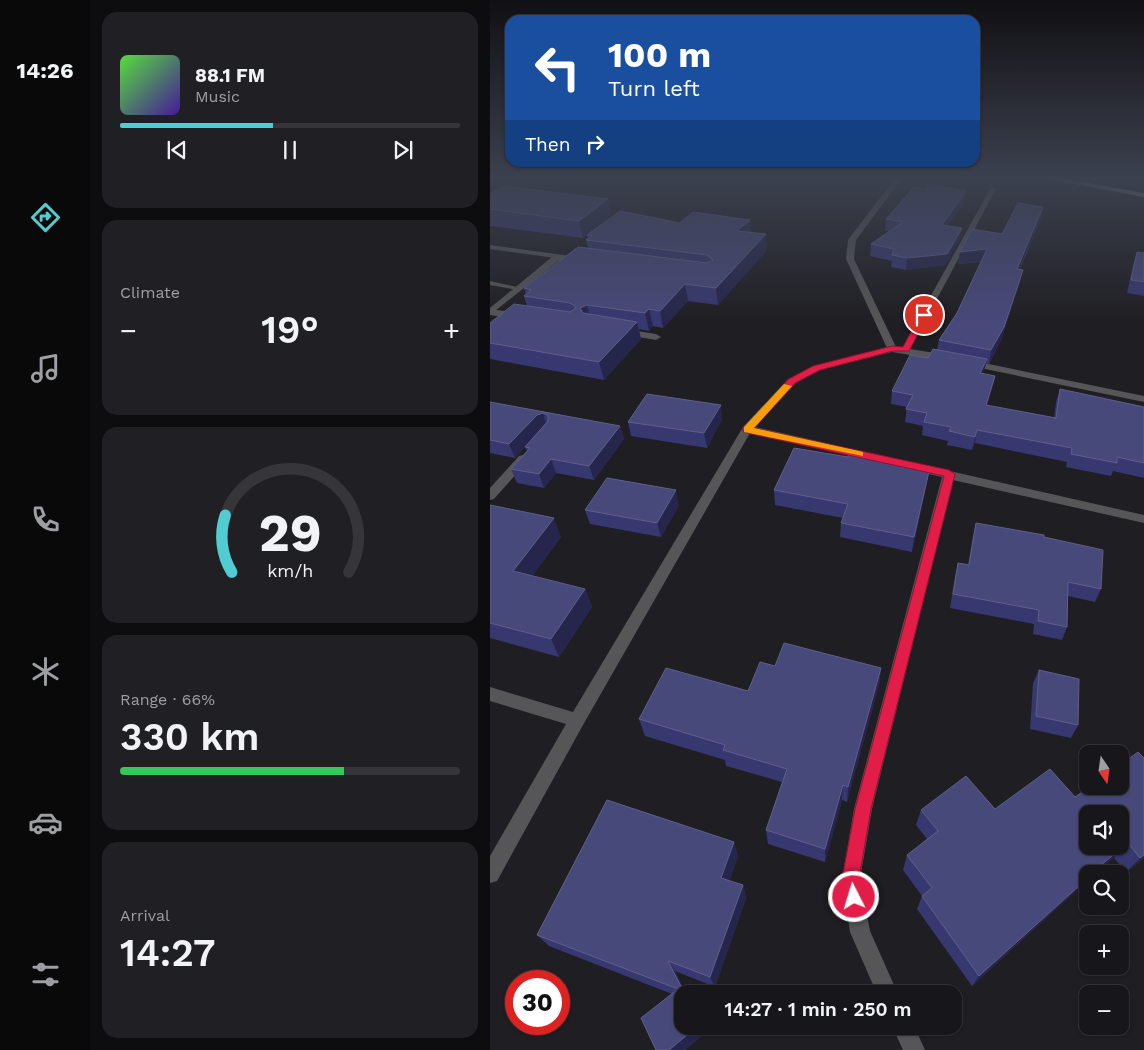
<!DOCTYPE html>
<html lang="en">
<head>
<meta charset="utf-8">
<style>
  body { margin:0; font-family:"Work Sans",sans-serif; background:#201f23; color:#f1f3f6; height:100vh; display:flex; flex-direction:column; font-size:19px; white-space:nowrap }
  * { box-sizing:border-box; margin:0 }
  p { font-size:16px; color:#9e9fa2 }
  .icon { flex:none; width:28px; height:28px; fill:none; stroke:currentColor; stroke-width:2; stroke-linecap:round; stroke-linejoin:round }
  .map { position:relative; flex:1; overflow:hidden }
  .panel { display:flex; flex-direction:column; gap:12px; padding:12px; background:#0d0c0e; width:400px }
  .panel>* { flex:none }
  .hud { position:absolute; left:15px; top:15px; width:475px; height:152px; border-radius:15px; box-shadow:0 1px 4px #0004,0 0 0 1px #363539; background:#1a4fa0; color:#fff; overflow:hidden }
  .needle { width:32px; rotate:167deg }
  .fabs { position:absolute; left:589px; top:745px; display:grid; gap:10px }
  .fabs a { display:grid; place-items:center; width:50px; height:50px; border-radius:10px; background:#17161a; box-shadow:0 1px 4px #0004,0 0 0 1px #363539; font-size:25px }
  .speed { position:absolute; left:15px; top:970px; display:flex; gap:10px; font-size:25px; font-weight:700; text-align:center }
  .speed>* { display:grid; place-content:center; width:65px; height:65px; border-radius:50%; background:#17161a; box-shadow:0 1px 4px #0004,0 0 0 1px #363539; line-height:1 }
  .speed .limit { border:8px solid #d22; background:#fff; color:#111 }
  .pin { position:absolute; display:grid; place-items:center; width:42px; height:42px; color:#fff; margin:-21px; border:2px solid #fff; border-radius:50%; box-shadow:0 1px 5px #0007 }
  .me { position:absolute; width:55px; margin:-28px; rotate:355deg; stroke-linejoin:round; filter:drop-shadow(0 0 4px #0008) }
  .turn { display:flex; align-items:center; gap:18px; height:105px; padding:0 20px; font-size:22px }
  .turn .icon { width:65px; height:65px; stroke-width:2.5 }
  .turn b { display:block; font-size:35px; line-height:42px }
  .then { display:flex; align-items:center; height:48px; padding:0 20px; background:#0003; gap:10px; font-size:19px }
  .big { font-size:38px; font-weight:600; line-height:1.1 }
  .panel .card { flex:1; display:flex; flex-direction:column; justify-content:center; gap:8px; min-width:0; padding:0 18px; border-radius:15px; background:#201f23 }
  .panel .dial { align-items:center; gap:0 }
  .dial svg { height:130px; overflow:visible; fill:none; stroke:#363539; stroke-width:7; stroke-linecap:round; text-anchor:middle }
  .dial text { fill:#f1f3f6; stroke:none }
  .song { display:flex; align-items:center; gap:15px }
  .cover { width:60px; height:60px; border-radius:8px; background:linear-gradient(135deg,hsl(110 70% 55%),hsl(260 70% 35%)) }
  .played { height:5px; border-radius:2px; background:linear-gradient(90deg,#51ccd3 45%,#363539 45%) }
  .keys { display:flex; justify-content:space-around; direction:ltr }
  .heat { display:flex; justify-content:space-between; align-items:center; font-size:28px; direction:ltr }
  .charge { height:8px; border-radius:4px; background:linear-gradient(90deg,#34c759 66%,#363539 0) }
  .trip { position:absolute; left:184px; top:985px; width:288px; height:50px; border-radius:15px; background:#17161a; box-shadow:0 1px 4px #0004,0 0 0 1px #363539; font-weight:600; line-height:50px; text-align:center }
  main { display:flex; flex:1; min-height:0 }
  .menu { display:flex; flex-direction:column; width:90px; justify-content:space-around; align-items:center; background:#09090a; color:#9e9fa2 }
  .menu .icon { width:35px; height:35px }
  .menu .selected { color:#51ccd3 }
  .menu b { font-size:22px; color:#f1f3f6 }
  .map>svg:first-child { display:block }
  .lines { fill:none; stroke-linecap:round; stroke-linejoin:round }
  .service { fill:#565557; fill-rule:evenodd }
  .minor { fill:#565557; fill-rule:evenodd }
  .trunk { fill:#98969a; fill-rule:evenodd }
  .wall { fill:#373870 }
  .shaded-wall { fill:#26264c }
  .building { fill:#48497b; stroke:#5f5f8a; fill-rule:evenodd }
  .route { fill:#e11d48; stroke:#92132f }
  .slow { fill:#f59e0b }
</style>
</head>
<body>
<main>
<nav class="menu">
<b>14:26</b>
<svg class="icon selected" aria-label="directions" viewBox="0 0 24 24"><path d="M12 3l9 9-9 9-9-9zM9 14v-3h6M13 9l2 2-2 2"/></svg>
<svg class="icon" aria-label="music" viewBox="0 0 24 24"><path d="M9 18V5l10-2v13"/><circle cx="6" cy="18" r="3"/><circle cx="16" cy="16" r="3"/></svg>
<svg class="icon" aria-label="phone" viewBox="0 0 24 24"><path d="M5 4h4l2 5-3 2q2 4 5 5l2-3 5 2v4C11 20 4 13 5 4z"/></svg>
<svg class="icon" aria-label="climate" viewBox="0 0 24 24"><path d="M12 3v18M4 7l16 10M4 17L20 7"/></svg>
<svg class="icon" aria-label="car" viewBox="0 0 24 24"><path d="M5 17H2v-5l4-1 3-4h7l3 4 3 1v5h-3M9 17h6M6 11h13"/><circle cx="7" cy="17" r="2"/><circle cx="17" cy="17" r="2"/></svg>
<svg class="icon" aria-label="filters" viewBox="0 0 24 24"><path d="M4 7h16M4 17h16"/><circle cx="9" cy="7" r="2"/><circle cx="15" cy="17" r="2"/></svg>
</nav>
<section class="panel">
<div class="card">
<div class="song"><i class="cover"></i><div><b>88.1 FM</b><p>Music</p></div></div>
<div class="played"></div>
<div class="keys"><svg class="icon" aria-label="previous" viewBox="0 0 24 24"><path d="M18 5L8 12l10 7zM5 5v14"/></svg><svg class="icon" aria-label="pause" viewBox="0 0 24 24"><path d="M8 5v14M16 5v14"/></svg><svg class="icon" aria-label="next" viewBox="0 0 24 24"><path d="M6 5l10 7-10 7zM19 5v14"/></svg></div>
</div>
<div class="card"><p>Climate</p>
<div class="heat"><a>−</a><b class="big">19°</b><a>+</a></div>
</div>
<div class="card dial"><svg viewBox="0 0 100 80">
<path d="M14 69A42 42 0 1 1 86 69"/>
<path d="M14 69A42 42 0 0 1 10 34" stroke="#51ccd3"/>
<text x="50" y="56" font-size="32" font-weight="700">29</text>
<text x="50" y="72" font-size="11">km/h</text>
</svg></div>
<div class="card"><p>Range · 66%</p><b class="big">330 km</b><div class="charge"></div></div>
<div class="card"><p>Arrival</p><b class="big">14:27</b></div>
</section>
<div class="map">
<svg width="654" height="1050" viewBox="0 0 654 1050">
  <rect width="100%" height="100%" fill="#1f1e22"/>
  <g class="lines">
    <g class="service">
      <path d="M0 245 73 255 77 257 73 259 0 249Z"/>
      <path d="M0 281 32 288 28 290 0 285Z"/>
      <path d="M0 309 29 313 33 316 29 319 0 315Z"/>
      <path d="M134 329 166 334 171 337 166 340 131 334 129 332Z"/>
    </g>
    <g class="minor">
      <path d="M406 177H413L366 240 364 259 406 347 412 348 500 189 503 187 506 189 420 349 457 355 462 358 457 361 402 352 330 370 306 383 265 427 654 515V523L463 480 382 809 370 879 380 931 408 994H387L360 932 352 879 364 809 452 477 260 433 93 725 7 881 0 883V856L76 724 0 701V687L83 712 253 427 298 379 324 366 397 348 356 259 358 240Z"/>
      <path d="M73 255 91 256 95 258 91 260 68 261 0 315V308L62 257Z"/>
      <path d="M479 360 654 396V402L476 365 474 363Z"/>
      <path d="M33 455 39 459 37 462 4 499 0 500V488L29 456Z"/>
      <path d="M402 1026H424L435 1050H413Z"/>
    </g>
    <path class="trunk" d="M548 177H566L654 193V197Z"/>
  </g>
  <g class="wall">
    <path d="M435 189 476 191 474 202 458 225 470 239 455 265 416 270 401 267 402 261 380 256 381 244 399 231H395L396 219Z"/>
    <path d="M0 194 118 199 121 215 93 238 0 226Z"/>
    <path d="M553 207 551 219 530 269V282L511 340 499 364 496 363 493 374 505 376 502 389 497 405 564 418 566 402 570 389 654 407V478L623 471 621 476 576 467 577 462 485 443 482 450 457 445 458 441 432 435 433 426 415 422 417 407 401 404 402 391 447 350 449 340 467 313 491 262 468 264 470 252 512 234Z"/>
    <path d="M260 220 261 232 277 250 228 305 198 301 173 328 163 326 159 331 149 329 151 339 114 380 0 359V323L37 306 34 296 36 294 34 288 98 248 96 240 98 239 97 235 190 223Z"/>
    <path d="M654 250V296L637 293 643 265 647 252 653 253Z"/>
    <path d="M0 402 130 426 134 439 104 480 66 473 54 488 27 483 21 469 37 451 35 447 25 458 0 453Z"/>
    <path d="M232 419 217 448 141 436 138 422Z"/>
    <path d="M437 482 422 552 350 537 351 523 353 518 285 505 284 490Z"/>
    <path d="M0 505 71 537 42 576 95 589 102 607 69 657 0 638Z"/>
    <path d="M189 505 171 537 100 524 95 510Z"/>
    <path d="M486 523 554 537 611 589 605 602 578 596 577 627 572 640 543 634 544 624 460 608 465 576 468 563 478 565 483 536Z"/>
    <path d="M285 666 391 668 389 685 357 802 352 800 335 862 278 844 276 830 292 782 236 766 235 760 155 736 149 719 258 691Z"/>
    <path d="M549 670 588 725 581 738 540 729 543 683Z"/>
    <path d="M654 758V858L636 872 624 858 588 888 578 898 482 986 427 909 432 896 413 870 417 855 437 839 426 825 431 810 505 809 585 797Z"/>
    <path d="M117 800 244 842 248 857 239 881 253 885 256 898 225 987 185 971 196 994H192V1026H213L216 1032 195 1050H166L151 1018 182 994 59 946 47 935Z"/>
  </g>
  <g class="shaded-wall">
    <path d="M476 191 474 202 451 236 452 225Z"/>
    <path d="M118 199 121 215 93 238 89 221Z"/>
    <path d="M553 207 551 219 524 281 527 269Z"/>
    <path d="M260 220 261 236 247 231Z"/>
    <path d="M472 228 470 239 455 265 416 270 417 258Z"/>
    <path d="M276 234 277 250 228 305 226 288Z"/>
    <path d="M497 249 494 261 468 264 470 252Z"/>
    <path d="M533 270 530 282 511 340 499 364 501 350Z"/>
    <path d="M195 284 198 301 173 328 170 311Z"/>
    <path d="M97 305 101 322 95 325 90 308Z"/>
    <path d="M159 309 163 326 159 331 155 313Z"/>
    <path d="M147 322 151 339 114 380 109 362Z"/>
    <path d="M497 359 494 372 487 386 490 373Z"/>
    <path d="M505 376 502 389 493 418 496 405Z"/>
    <path d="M231 405 232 419 217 448 214 433Z"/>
    <path d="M53 413 57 427 52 429 25 458 19 444 47 415Z"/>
    <path d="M130 426 134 439 104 480 99 466Z"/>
    <path d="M487 430 485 443 482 450 485 437Z"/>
    <path d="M61 459 66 473 54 488 49 474Z"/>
    <path d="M440 467 437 482 422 552 424 537Z"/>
    <path d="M186 490 189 505 171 537 167 523Z"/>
    <path d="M64 518 71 537 32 590 23 571Z"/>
    <path d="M95 589 102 607 69 657 61 639Z"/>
    <path d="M391 668 389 685 357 802 358 787Z"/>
    <path d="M353 785 352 800 335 862V849Z"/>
    <path d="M244 842 248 857 236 891 231 878Z"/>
    <path d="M638 843 624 858 605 874H600Z"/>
    <path d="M654 855V858L636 872 650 858Z"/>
    <path d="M598 876V880L588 888 578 898 482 986 489 976 588 883Z"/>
    <path d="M253 885 256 898 225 987 220 977Z"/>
    <path d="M178 961 185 971 196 994H195Z"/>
    <path d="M208 1026H213L216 1032 195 1050H179Z"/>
  </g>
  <g class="building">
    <path d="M438 185 476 191 452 225 472 228 457 254 417 258 402 255 404 249 381 244 413 222 396 219 424 187 435 189Z"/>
    <path d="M13 186 118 199 89 221 0 209V194Z"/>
    <path d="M528 203 553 207 527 269 533 270 514 327 501 350 449 340 467 313 497 249 470 252 482 229 512 234Z"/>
    <path d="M130 211 190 223 203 212 260 220 247 231 276 234 226 288 195 284 170 311 159 309 155 313 97 305 90 308 93 313 147 322 109 362 0 343V323L24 304 80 312 85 309V306L80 303 34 296 41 290 34 288 88 247 217 263 223 260 217 255 96 240 102 236 97 235Z"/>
    <path d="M647 252 654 253V282L641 280Z"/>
    <path d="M443 349 497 359 490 373 505 376 496 405 566 418 570 389 654 407V463L627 457V463L581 454 582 448 487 430 485 437 459 431 461 427 434 422 437 413 416 409 423 395 402 391 420 355 438 358Z"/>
    <path d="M157 394 231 405 214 433 138 422Z"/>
    <path d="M0 402 130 426 99 466 61 459 49 474 21 469 40 448 35 447 58 421V415L53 413 47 415 19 444 0 440Z"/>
    <path d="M304 448 358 457 359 454 440 467 424 537 351 523 358 504 284 490Z"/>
    <path d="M117 478 186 490 167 523 95 510Z"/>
    <path d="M0 505 64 518 23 571 95 589 61 639 0 623Z"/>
    <path d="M486 523 554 535V537L613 550 611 589 578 582 577 627 548 621 549 610 463 594 468 563 479 565Z"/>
    <path d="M294 643 391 668 358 787 353 785 335 849 276 830 297 769 233 750 235 745 149 719 176 668 258 691 270 662 285 666Z"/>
    <path d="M549 670 589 679 588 725 546 716Z"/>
    <path d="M648 752 654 758V855L650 858 638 843 600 874H598V876L588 883 590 885 489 976 432 896 442 888 417 855 448 831 431 810 476 776 505 809 560 769 585 797 601 786H630V765ZM598 814H630V846H598Z"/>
    <path d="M117 800 244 842 231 878 253 885 220 977 178 961 195 994H192V1026H208L179 1050H166L151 1018 188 989 47 935Z"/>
  </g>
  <linearGradient id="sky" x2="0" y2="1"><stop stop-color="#111013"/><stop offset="0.55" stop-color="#3c414f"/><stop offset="1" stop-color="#3c414f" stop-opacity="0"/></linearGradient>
  <rect width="654" height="324" fill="url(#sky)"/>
  <path class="route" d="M431 314 438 315 419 351H403L330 370 305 383 264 428 459 470 465 474 381 809 369 879 373 897 370 903 364 905 358 903 352 879 365 809 454 476 257 433 252 430 299 379 323 366 402 346 413 347Z"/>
  <path class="slow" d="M294 384 302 386 264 428 369 451 373 452V456L254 432V427Z"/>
</svg>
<div class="fabs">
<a><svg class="needle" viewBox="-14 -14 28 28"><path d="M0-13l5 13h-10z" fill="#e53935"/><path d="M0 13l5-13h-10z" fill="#9e9fa2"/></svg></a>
<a><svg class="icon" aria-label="sound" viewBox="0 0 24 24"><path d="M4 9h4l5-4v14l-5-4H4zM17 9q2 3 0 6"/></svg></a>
<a><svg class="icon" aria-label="search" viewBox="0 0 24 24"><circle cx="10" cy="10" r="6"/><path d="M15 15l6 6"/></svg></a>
<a>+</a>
<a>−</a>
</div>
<div class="speed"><div class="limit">30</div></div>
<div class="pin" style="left:434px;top:315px;background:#d93025"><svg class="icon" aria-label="arrive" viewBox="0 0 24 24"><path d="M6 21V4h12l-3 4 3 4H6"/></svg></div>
<svg class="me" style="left:364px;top:897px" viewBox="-20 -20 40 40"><circle r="17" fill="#e11d48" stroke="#fff" stroke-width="3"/><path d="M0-11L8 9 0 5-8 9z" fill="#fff"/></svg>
<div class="trip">14:27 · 1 min · 250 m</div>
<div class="hud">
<div class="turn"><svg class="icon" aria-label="left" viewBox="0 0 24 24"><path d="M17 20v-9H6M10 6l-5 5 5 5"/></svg><div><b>100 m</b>Turn left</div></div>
<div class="then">Then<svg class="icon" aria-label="right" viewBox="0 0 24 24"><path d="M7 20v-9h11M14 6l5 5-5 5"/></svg></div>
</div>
</div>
</main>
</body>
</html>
